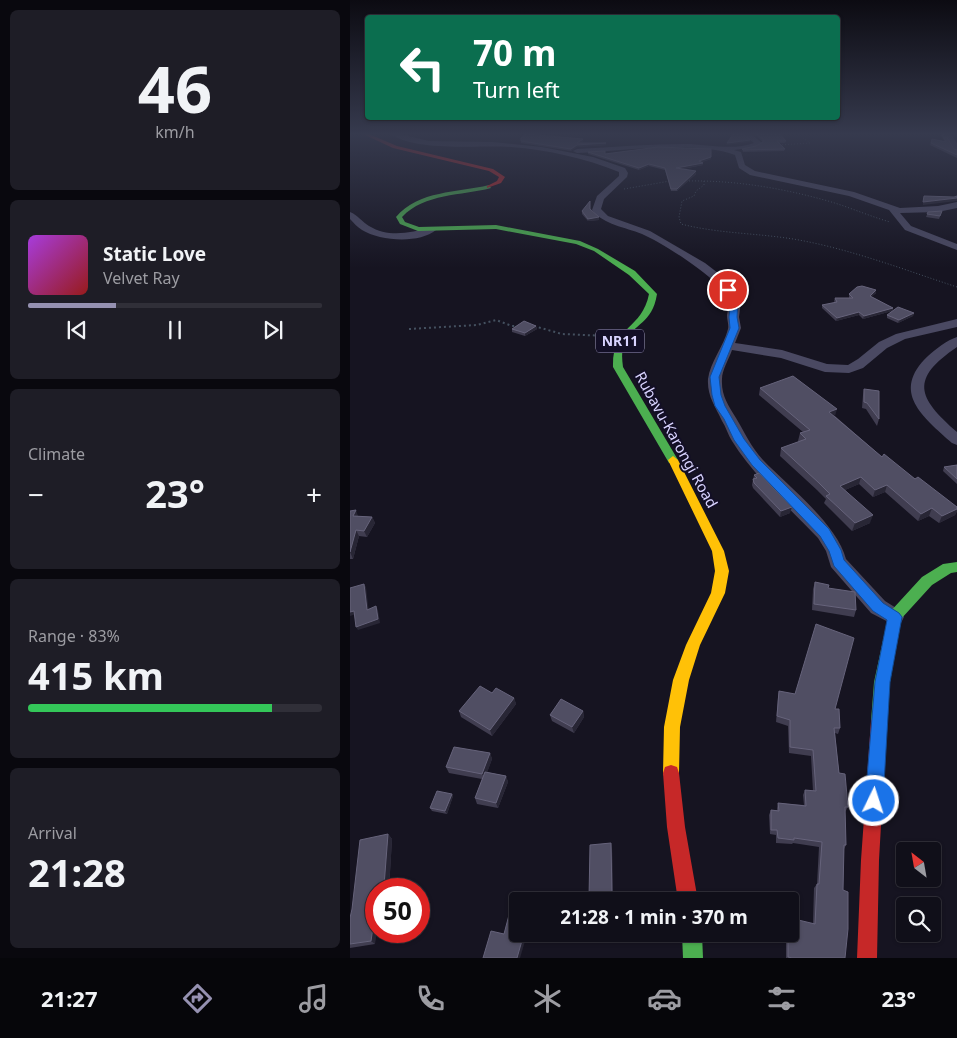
<!DOCTYPE html>
<html lang="en">
<head>
<meta charset="utf-8">
<style>
  body { margin:0; font-family:"Noto Sans",sans-serif; background:#1e1d26; color:#f1f3f6; height:100vh; display:flex; flex-direction:column; font-size:19px; white-space:nowrap }
  * { box-sizing:border-box; margin:0 }
  p { font-size:16px; color:#9c9ca2 }
  .icon { flex:none; width:28px; height:28px; fill:none; stroke:currentColor; stroke-width:2; stroke-linecap:round; stroke-linejoin:round }
  .map { position:relative; flex:1; overflow:hidden }
  .details { display:flex; flex-direction:column; gap:10px; padding:10px; background:#09080e; width:350px }
  .details>* { flex:none }
  .banner { position:absolute; left:15px; top:15px; width:475px; height:105px; border-radius:5px; box-shadow:0 1px 4px #0004,0 0 0 1px #302f38; background:#0b6e4f; color:#fff; overflow:hidden }
  .needle { width:32px; rotate:329deg }
  .fabs { position:absolute; left:546px; top:842px; display:grid; gap:10px }
  .fabs a { display:grid; place-items:center; width:45px; height:45px; border-radius:5px; background:#100f19; box-shadow:0 1px 4px #0004,0 0 0 1px #302f38; font-size:25px }
  .speed { position:absolute; left:15px; top:878px; display:flex; gap:10px; font-size:25px; font-weight:700; text-align:center }
  .speed>* { display:grid; place-content:center; width:65px; height:65px; border-radius:50%; background:#100f19; box-shadow:0 1px 4px #0004,0 0 0 1px #302f38; line-height:1 }
  .speed .limit { border:8px solid #d22; background:#fff; color:#111 }
  .pin { position:absolute; display:grid; place-items:center; width:42px; height:42px; color:#fff; margin:-21px; border:2px solid #fff; border-radius:50%; box-shadow:0 1px 5px #0007 }
  .me { position:absolute; width:55px; margin:-28px; rotate:4deg; stroke-linejoin:round; filter:drop-shadow(0 0 4px #0008) }
  .turn { display:flex; align-items:center; gap:18px; height:105px; padding:0 25px; font-size:22px }
  .turn .icon { width:65px; height:65px; stroke-width:2.5 }
  .turn b { display:block; font-size:35px; line-height:42px }
  .big { font-size:38px; font-weight:700; line-height:1.1 }
  .details .tile { flex:1; display:flex; flex-direction:column; justify-content:center; gap:8px; min-width:0; padding:0 18px; border-radius:8px; background:#1e1d26 }
  .details .dial { align-items:center; gap:0 }
  .dial b { font-size:65px; line-height:1 }
  .song { display:flex; align-items:center; gap:15px }
  .cover { width:60px; height:60px; border-radius:8px; background:linear-gradient(135deg,hsl(280 70% 55%),hsl(0 70% 35%)) }
  .played { height:5px; border-radius:2px; background:linear-gradient(90deg,#9591b1 30%,#302f38 30%) }
  .keys { display:flex; justify-content:space-around; direction:ltr }
  .heat { display:flex; justify-content:space-between; align-items:center; font-size:28px; direction:ltr }
  .charge { height:8px; border-radius:4px; background:linear-gradient(90deg,#34c759 83%,#302f38 0) }
  .trip { position:absolute; left:159px; top:892px; width:290px; height:50px; border-radius:5px; background:#100f19; box-shadow:0 1px 4px #0004,0 0 0 1px #302f38; font-weight:700; line-height:50px; text-align:center }
  .menu { display:flex; height:80px; justify-content:space-around; align-items:center; background:#06060a; color:#9c9ca2 }
  .menu .icon { width:35px; height:35px }
  .menu .selected { color:#9591b1 }
  .menu b { font-size:22px; color:#f1f3f6 }
  main { display:flex; flex:1; min-height:0 }
  .map>svg:first-child { display:block }
  .lines { fill:none; stroke-linecap:round; stroke-linejoin:round }
  .path-far1 { stroke:#44505f; stroke-width:1; stroke-dasharray:1 2; stroke-linecap:butt }
  .path { stroke:#44505f; stroke-width:2; stroke-dasharray:2 3; stroke-linecap:butt }
  .street { fill:#4a4962; fill-rule:evenodd }
  .fast { fill:#4caf50; fill-rule:evenodd }
  .slow { fill:#ffc107; fill-rule:evenodd }
  .jam { fill:#c62828; fill-rule:evenodd }
  .wall { fill:#403d50 }
  .shaded-wall { fill:#282635 }
  .building { fill:#504e63; stroke:#66637b }
  .route { fill:#1a73e8; stroke:#114b97 }
  .labels { text-anchor:middle; stroke-width:4; stroke-linejoin:round; paint-order:stroke }
  .shield { fill:#130f26; stroke:#9e99be; stroke-width:1 }
  .shield-label { font-size:14px; font-weight:bold; fill:#d9d4ff }
  .street-label { font-size:15px; fill:#d9d4ff; stroke:#130f26 }
</style>
</head>
<body>
<main>
<section class="details">
<div class="tile dial"><b>46</b><p>km/h</p></div>
<div class="tile">
<div class="song"><i class="cover"></i><div><b>Static Love</b><p>Velvet Ray</p></div></div>
<div class="played"></div>
<div class="keys"><svg class="icon" aria-label="previous" viewBox="0 0 24 24"><path d="M18 5L8 12l10 7zM5 5v14"/></svg><svg class="icon" aria-label="pause" viewBox="0 0 24 24"><path d="M8 5v14M16 5v14"/></svg><svg class="icon" aria-label="next" viewBox="0 0 24 24"><path d="M6 5l10 7-10 7zM19 5v14"/></svg></div>
</div>
<div class="tile"><p>Climate</p>
<div class="heat"><a>−</a><b class="big">23°</b><a>+</a></div>
</div>
<div class="tile"><p>Range · 83%</p><b class="big">415 km</b><div class="charge"></div></div>
<div class="tile"><p>Arrival</p><b class="big">21:28</b></div>
</section>
<div class="map">
<svg width="607" height="958" viewBox="0 0 607 958">
  <rect width="100%" height="100%" fill="#161421"/>
  <g class="lines">
    <g class="path-far1">
      <path d="M429 145 460 143 448 134"/>
      <path d="M336 181C384 180 432 188 478 201 499 207 519 216 540 222"/>
      <path d="M354 181V185L346 191 344 196 332 201 329 217 331 224C370 234 410 233 449 240 503 250 555 270 607 287"/>
      <path d="M274 189 320 181"/>
    </g>
    <g class="path">
      <path d="M184 326 212 334 257 336"/>
      <path d="M59 329 127 325 146 320 162 326H169"/>
    </g>
    <g class="street">
      <path d="M41 134H50L79 141 143 142 192 147 243 157 275 168 278 173 277 177 254 199 251 209 258 216 300 231 355 263 368 273 386 292 391 301 389 317 391 328 385 343 432 350 477 364 498 365 508 359 529 342 546 334 607 319V327L555 339 537 348 513 368 499 373 475 372 431 358 382 350C379 359 372 370 372 379 371 395 378 405 386 418 395 433 401 447 413 460 438 486 487 524 496 559L535 601 551 611 554 617 551 623 544 625 521 613 481 567 476 551 468 538C440 509 403 475 382 441 378 435 376 427 372 421 365 406 357 396 358 379 360 362 374 346 378 329 379 325 377 320 377 315 378 308 381 302 377 296 366 277 313 243 292 234 275 227 254 225 242 210L247 196 269 176V172C234 158 199 150 161 147 129 145 66 152 41 134Z"/>
      <path d="M393 134H401L412 143 405 147 384 150 391 152 395 165 405 171 504 192 550 208 588 206 607 202V208L588 212 550 213 561 226 607 244V250L555 230 539 210 499 196 400 175 389 168 385 155C346 140 270 151 227 153L223 151 227 149C263 147 299 144 335 144 357 144 383 151 404 143Z"/>
      <path d="M595 134H601L607 143V151L605 150Z"/>
      <path d="M0 212C8 215 12 222 19 226 39 238 60 233 81 227L86 230C69 244 30 241 12 230 7 227 4 223 0 219Z"/>
      <path d="M607 337V347C560 379 567 397 607 432V445L602 443C573 417 540 392 578 356 586 349 597 340 607 337Z"/>
    </g>
    <g class="fast">
      <path d="M139 185 141 188C111 196 75 193 52 217L55 222 69 227 146 225 230 241 248 249 285 271 307 294C302 325 284 322 275 343 271 351 272 359 273 367L328 460 327 463H319L263 367C262 325 292 330 299 294L279 275 244 251 226 244 146 229 68 231 50 224 46 217C69 190 107 193 139 185Z"/>
      <path d="M607 562V572L601 573 582 585 551 619 540 682 537 721 535 726 529 729 523 726 521 721 524 682 539 613 572 577 593 564Z"/>
      <path d="M332 934H352L353 958H333Z"/>
    </g>
    <path class="slow" d="M323 456 328 460 374 551 379 571 375 593 350 645 339 680 330 727 329 773 327 779 321 781 315 779 313 773 314 727 323 680 336 645 361 593 365 571 362 551 318 460Z"/>
    <g class="jam">
      <path d="M13 134H19L47 146 143 169 155 177 151 183 137 188V186L147 181 149 177 139 171 43 148Z"/>
      <path d="M529 713 535 716 537 721 529 860 527 958H507L511 860 521 721 523 716Z"/>
      <path d="M321 765 327 767 329 773 335 827 348 901H328L317 827 313 773 315 767Z"/>
    </g>
  </g>
  <g class="wall">
    <path d="M404 134H430L436 141 435 143H429L435 149 434 151 393 152 392 149 406 146 413 143V142Z"/>
    <path d="M591 134H595L604 149 607 150V158L580 145 582 139 594 141Z"/>
    <path d="M171 138 233 141 230 143H256V145L227 147 221 151 171 143Z"/>
    <path d="M361 149V159L352 162 353 163V165L333 169 346 174 327 191H321L315 170 299 166 289 170 238 154V152L255 154Z"/>
    <path d="M232 211 249 220 238 221 232 214Z"/>
    <path d="M592 211 589 219 576 217 578 212Z"/>
    <path d="M526 290V293L521 297 543 308 542 311 513 319 509 315 486 321 472 308V305L485 303 484 301 485 298H499V294Z"/>
    <path d="M564 313 563 316 548 323 537 318V315Z"/>
    <path d="M186 326 187 329 175 336 162 332V329Z"/>
    <path d="M410 388 485 416 532 457 607 507V511L605 515 589 523 579 516 568 521 535 492 523 497 509 484 495 490 520 523 502 531 474 503 476 499 467 490 430 456 431 448 450 442 448 441 450 433 453 432 409 395Z"/>
    <path d="M514 389 529 419 527 426 516 409 512 408 513 395Z"/>
    <path d="M607 465V484L593 471 594 467Z"/>
    <path d="M404 475 440 513 430 517 403 488 402 485Z"/>
    <path d="M0 511 8 516 22 517 25 523 17 537 9 536 3 559H0Z"/>
    <path d="M465 582 506 610 504 617 462 610 463 589Z"/>
    <path d="M429 691 485 709 490 728 488 734 485 733 489 773 498 807 495 812 496 845 494 849 493 890 495 958H436V934H440L463 923 464 888 467 884 469 847 443 843 442 844 426 843V835L420 834 419 815 421 810H427V808L428 803 454 805 453 795 455 790 463 791 461 756 439 753 438 726 426 722 428 697Z"/>
    <path d="M142 693 164 698 166 704 142 736 111 717 109 711Z"/>
    <path d="M233 711 234 717 224 733 202 721 200 715Z"/>
    <path d="M140 753 142 759 137 772 156 776 158 782 148 808 127 804 125 798 132 779 99 773 96 767Z"/>
    <path d="M102 794 103 796 97 814 82 811 80 808Z"/>
    <path d="M38 834 42 839 39 889H26L25 944 0 948V918Z"/>
    <path d="M262 848 263 900 240 901 239 898Z"/>
  </g>
  <g class="shaded-wall">
    <path d="M233 139V141L227 145 256 143V145L227 147 221 151V149L227 143Z"/>
    <path d="M400 140V142L376 145 377 143Z"/>
    <path d="M361 157V159L349 163V161Z"/>
    <path d="M353 163V165L326 170V168Z"/>
    <path d="M299 164V166L289 170V168Z"/>
    <path d="M346 171V174L327 191V189Z"/>
    <path d="M607 198V201L573 205V202Z"/>
    <path d="M249 217V220L238 221V219Z"/>
    <path d="M526 290V293L519 299 520 296Z"/>
    <path d="M543 308 542 311 513 319 514 316Z"/>
    <path d="M509 312V315L486 321 487 318Z"/>
    <path d="M564 313 563 316 548 323 549 320Z"/>
    <path d="M186 326 187 329 175 336V333Z"/>
    <path d="M487 409 485 416 479 412Z"/>
    <path d="M511 477 509 484 488 493 490 486Z"/>
    <path d="M537 485 535 492 523 497 525 490Z"/>
    <path d="M442 507 440 513 430 517 431 511Z"/>
    <path d="M582 508 579 516 568 521 571 514Z"/>
    <path d="M607 509V511L605 515 589 523 592 516Z"/>
    <path d="M6 510 8 516H3Z"/>
    <path d="M523 515 520 523 502 531 505 523Z"/>
    <path d="M22 517 25 523 17 537 14 531Z"/>
    <path d="M6 530 9 536 3 559 0 552Z"/>
    <path d="M14 584 16 587 19 613 17 610Z"/>
    <path d="M26 606 28 610 30 623 8 630 6 627Z"/>
    <path d="M4 611 6 614 0 616V612Z"/>
    <path d="M164 698 166 704 142 736 140 730Z"/>
    <path d="M233 711 234 717 224 733 222 727Z"/>
    <path d="M140 753 142 759 135 779 132 774Z"/>
    <path d="M156 776 158 782 148 808 146 803Z"/>
    <path d="M102 794 103 796 97 814 95 811Z"/>
    <path d="M38 834 42 839 39 889H37L34 886Z"/>
    <path d="M261 843 262 848 263 900 262 896Z"/>
    <path d="M26 907V931H27L25 944 21 941Z"/>
    <path d="M173 937 175 941 170 958H167Z"/>
  </g>
  <g class="building">
    <path d="M176 134 233 139 227 143H256L227 145 221 149 171 141V138Z"/>
    <path d="M383 134H393L400 140 377 143Z"/>
    <path d="M407 134H430L436 141H427L435 149 393 150 392 149 406 146 413 142V139Z"/>
    <path d="M592 134H595L604 149 607 150V155L581 143 582 139 596 142Z"/>
    <path d="M308 147 361 149V157L349 161 353 163 326 168 346 171 327 189H321L315 168 299 164 289 168 238 152 255 151V154Z"/>
    <path d="M574 196 604 197 607 196V198L573 202Z"/>
    <path d="M240 201V209L249 217 238 219 232 211Z"/>
    <path d="M592 211 590 216 577 214 578 212Z"/>
    <path d="M512 286 526 290 520 296 543 308 514 316 509 312 487 318 472 305 487 302 485 298H503L499 294 507 287Z"/>
    <path d="M548 307 564 313 549 320 537 315Z"/>
    <path d="M174 321 186 326 175 333 162 329Z"/>
    <path d="M443 376 487 409 479 412 532 457 534 454 565 479 568 477 607 507V509L592 516 582 508 571 514 537 485 525 490 511 477 490 486 523 515 505 523 476 496 480 494 469 483 431 448 456 439 450 433 460 430 410 388Z"/>
    <path d="M514 389 529 391V419L517 403 514 402Z"/>
    <path d="M607 465V479L594 467Z"/>
    <path d="M409 473 442 507 431 511 404 483 403 479 407 478 404 475Z"/>
    <path d="M6 510 3 516 22 517 14 531 6 530 0 552V511Z"/>
    <path d="M465 582 479 585 478 588 505 592 506 610 464 604Z"/>
    <path d="M14 584 17 610 26 606 28 619 6 627 4 611 0 612V588Z"/>
    <path d="M466 624 504 638 485 709H489L490 728H484L489 773 495 774 498 807H495L496 845H494L493 890 498 892V929L495 958H442L438 957V934H440V918L465 924 467 884H469L472 842 444 838V840L428 838 427 830H421V810L429 811 428 803 456 806 455 790 466 791 463 750 440 747V720L427 716 429 691 445 694Z"/>
    <path d="M130 686 142 693 146 688 164 698 140 730 109 711Z"/>
    <path d="M211 699 233 711 222 727 200 715Z"/>
    <path d="M104 747 140 753 132 774 96 767Z"/>
    <path d="M135 772 156 776 146 803 125 798Z"/>
    <path d="M87 791 102 794 95 811 80 808Z"/>
    <path d="M38 834 34 886 30 887 29 889H26V907L21 941 0 944V918L2 909 10 840Z"/>
    <path d="M261 843 262 896 239 898 240 845Z"/>
    <path d="M159 915 168 917V934H170L169 937H173L167 958H133L141 931 154 934Z"/>
  </g>
  <linearGradient id="sky" x2="0" y2="1"><stop stop-color="#0c0b12"/><stop offset="0.5" stop-color="#363a4e"/><stop offset="1" stop-color="#363a4e" stop-opacity="0"/></linearGradient>
  <rect width="607" height="268" fill="url(#sky)"/>
  <path class="route" d="M376 288H381L388 300 387 317 389 328 369 377 371 395 375 406 394 439 410 460 479 529 491 550 494 560 533 603 549 613 552 617 540 682 533 801 530 807 524 810 518 807 515 801 525 682 537 620 523 611 484 566 479 551 470 536 402 465 384 440 374 419 365 406 362 395 360 377 380 328 379 317 381 300 374 290Z"/>
  <g class="labels">
    <rect class="shield" x="246" y="329.5" width="48" height="23" rx="4"/>
    <g class="shield-label">
      <text x="270" y="346">NR11</text>
    </g>
    <g class="street-label">
      <text transform="translate(326 440) rotate(61)" y="5">Rubavu-Karongi Road</text>
    </g>
  </g>
</svg>
<div class="fabs">
<a><svg class="needle" viewBox="-14 -14 28 28"><path d="M0-13l5 13h-10z" fill="#e53935"/><path d="M0 13l5-13h-10z" fill="#9c9ca2"/></svg></a>
<a><svg class="icon" aria-label="search" viewBox="0 0 24 24"><circle cx="10" cy="10" r="6"/><path d="M15 15l6 6"/></svg></a>
</div>
<div class="speed"><div class="limit">50</div></div>
<div class="pin" style="left:378px;top:290px;background:#d93025"><svg class="icon" aria-label="arrive" viewBox="0 0 24 24"><path d="M6 21V4h12l-3 4 3 4H6"/></svg></div>
<svg class="me" style="left:524px;top:801px" viewBox="-20 -20 40 40"><circle r="17" fill="#1a73e8" stroke="#fff" stroke-width="3"/><path d="M0-11L8 9 0 5-8 9z" fill="#fff"/></svg>
<div class="trip">21:28 · 1 min · 370 m</div>
<div class="banner">
<div class="turn"><svg class="icon" aria-label="left" viewBox="0 0 24 24"><path d="M17 20v-9H6M10 6l-5 5 5 5"/></svg><div><b>70 m</b>Turn left</div></div>
</div>
</div>
</main>
<nav class="menu">
<b>21:27</b>
<svg class="icon selected" aria-label="directions" viewBox="0 0 24 24"><path d="M12 3l9 9-9 9-9-9zM9 14v-3h6M13 9l2 2-2 2"/></svg>
<svg class="icon" aria-label="music" viewBox="0 0 24 24"><path d="M9 18V5l10-2v13"/><circle cx="6" cy="18" r="3"/><circle cx="16" cy="16" r="3"/></svg>
<svg class="icon" aria-label="phone" viewBox="0 0 24 24"><path d="M5 4h4l2 5-3 2q2 4 5 5l2-3 5 2v4C11 20 4 13 5 4z"/></svg>
<svg class="icon" aria-label="climate" viewBox="0 0 24 24"><path d="M12 3v18M4 7l16 10M4 17L20 7"/></svg>
<svg class="icon" aria-label="car" viewBox="0 0 24 24"><path d="M5 17H2v-5l4-1 3-4h7l3 4 3 1v5h-3M9 17h6M6 11h13"/><circle cx="7" cy="17" r="2"/><circle cx="17" cy="17" r="2"/></svg>
<svg class="icon" aria-label="filters" viewBox="0 0 24 24"><path d="M4 7h16M4 17h16"/><circle cx="9" cy="7" r="2"/><circle cx="15" cy="17" r="2"/></svg>
<b>23°</b>
</nav>
</body>
</html>
